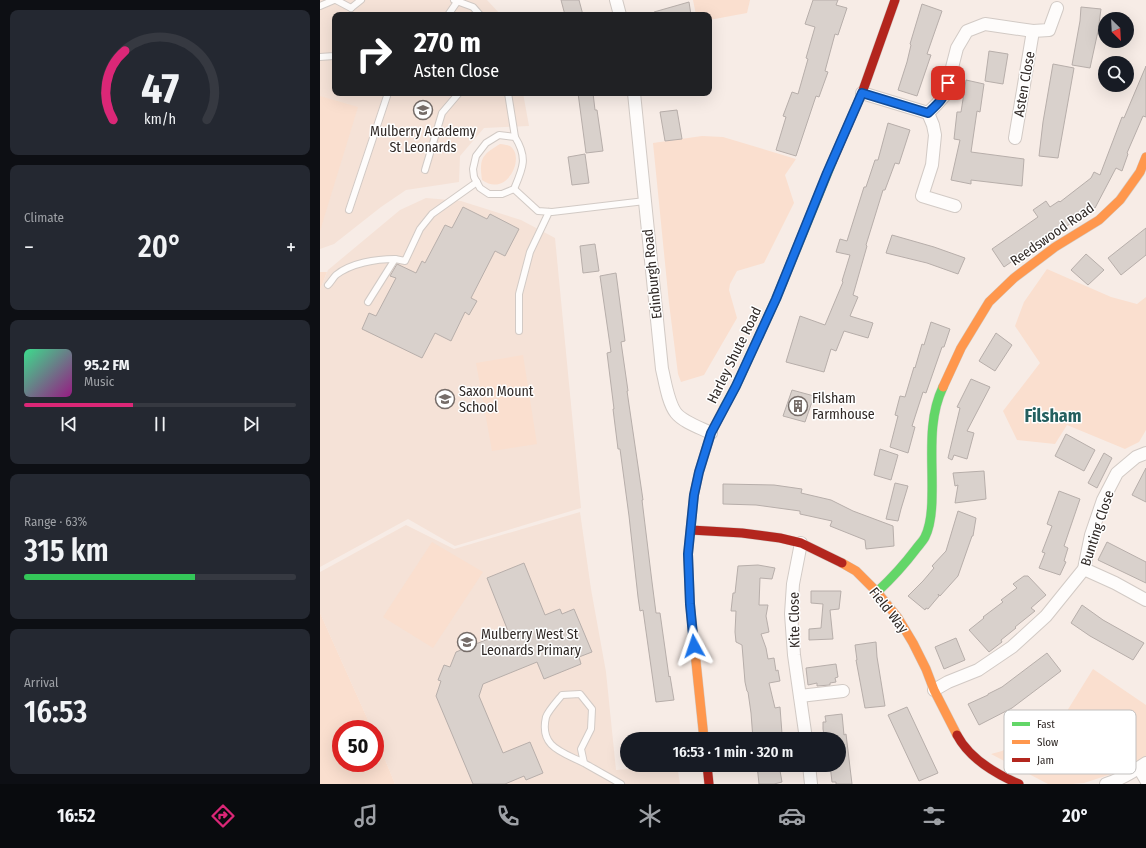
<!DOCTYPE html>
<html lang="en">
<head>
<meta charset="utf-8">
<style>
  body { margin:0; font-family:"Fira Sans Condensed",sans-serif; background:#242831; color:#f1f3f6; height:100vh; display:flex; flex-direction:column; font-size:15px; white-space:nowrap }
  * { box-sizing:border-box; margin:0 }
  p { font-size:13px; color:#9ea1a6 }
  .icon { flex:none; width:22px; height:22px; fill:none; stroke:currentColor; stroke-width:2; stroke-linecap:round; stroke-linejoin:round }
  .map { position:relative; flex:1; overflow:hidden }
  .details { display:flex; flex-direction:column; gap:10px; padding:10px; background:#0d0f14; width:320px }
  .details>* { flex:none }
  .banner { position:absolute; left:12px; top:12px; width:380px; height:84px; border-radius:8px; box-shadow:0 4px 16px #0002; background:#202124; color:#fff; overflow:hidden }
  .needle { width:26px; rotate:156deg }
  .controls { position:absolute; left:778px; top:12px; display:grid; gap:8px }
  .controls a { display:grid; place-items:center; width:36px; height:36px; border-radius:50%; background:#171b24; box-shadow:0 4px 16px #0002; font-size:20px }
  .speed { position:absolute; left:12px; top:720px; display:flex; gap:8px; font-size:20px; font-weight:700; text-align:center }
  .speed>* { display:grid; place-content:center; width:52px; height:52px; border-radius:50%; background:#171b24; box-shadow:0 4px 16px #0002; line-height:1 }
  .speed .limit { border:6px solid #d22; background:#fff; color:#111 }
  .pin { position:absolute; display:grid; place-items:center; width:34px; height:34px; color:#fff; margin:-17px; border-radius:8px; box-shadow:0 2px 6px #0006 }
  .me { position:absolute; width:44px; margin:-22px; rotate:355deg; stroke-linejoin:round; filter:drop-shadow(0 0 3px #0008) }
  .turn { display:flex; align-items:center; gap:14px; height:84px; padding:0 16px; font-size:18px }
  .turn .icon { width:52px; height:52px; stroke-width:2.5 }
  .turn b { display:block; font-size:28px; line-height:34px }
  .big { font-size:30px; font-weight:600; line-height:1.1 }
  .details .card { flex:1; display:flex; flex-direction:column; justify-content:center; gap:6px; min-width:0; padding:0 14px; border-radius:8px; background:#242831 }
  .details .dial { align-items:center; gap:0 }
  .dial svg { height:104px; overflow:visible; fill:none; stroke:#363941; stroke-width:7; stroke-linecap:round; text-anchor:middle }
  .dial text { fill:#f1f3f6; stroke:none }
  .song { display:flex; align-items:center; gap:12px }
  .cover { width:48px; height:48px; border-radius:6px; background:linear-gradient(135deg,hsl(150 70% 55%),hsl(310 70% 35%)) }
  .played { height:4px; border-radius:2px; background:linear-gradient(90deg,#db2777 40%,#363941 40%) }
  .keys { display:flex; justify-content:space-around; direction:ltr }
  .heat { display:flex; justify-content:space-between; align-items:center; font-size:22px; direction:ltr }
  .charge { height:6px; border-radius:3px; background:linear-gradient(90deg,#34c759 63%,#363941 0) }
  .trip { position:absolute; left:300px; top:732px; width:226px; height:40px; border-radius:20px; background:#171b24; box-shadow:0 4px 16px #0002; font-weight:600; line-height:40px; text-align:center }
  .menu { display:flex; height:64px; justify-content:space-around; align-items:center; background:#090b0e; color:#9ea1a6 }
  .menu .icon { width:28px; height:28px }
  .menu .on { color:#db2777 }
  .menu b { font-size:18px; color:#f1f3f6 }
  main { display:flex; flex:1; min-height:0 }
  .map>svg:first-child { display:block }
  .built { fill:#f5e2d7 }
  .green { fill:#fadfcf }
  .building { fill:#d9d1cc; stroke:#b7aeaa }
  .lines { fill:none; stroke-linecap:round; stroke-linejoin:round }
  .lane-casing { stroke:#d2cac5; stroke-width:8 }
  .street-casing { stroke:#d2cac5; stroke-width:14 }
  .fast-casing { stroke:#d2cac5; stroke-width:10 }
  .slow-casing { stroke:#d2cac5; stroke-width:10 }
  .jam-casing { stroke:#d2cac5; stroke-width:10 }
  .lane { stroke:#fefcfb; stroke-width:6 }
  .street { stroke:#fefcfb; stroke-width:12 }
  .fast { stroke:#63d668; stroke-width:9 }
  .slow { stroke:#ff974d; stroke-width:9 }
  .jam { stroke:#b3261e; stroke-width:9 }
  .route-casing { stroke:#114b97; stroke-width:10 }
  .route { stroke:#1a73e8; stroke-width:7 }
  .labels { text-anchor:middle; stroke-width:3; stroke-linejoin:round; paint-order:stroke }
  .street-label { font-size:14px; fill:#302926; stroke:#fff }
  .poi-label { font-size:14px; fill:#302926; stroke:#fff; text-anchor:start }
  .district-label { font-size:18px; font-weight:bold; fill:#245f5f; stroke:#fff }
  .key { fill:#fff; stroke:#c1bfbe; stroke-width:1 }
  .key-label { font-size:11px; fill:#302926 }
</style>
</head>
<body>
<main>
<section class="details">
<div class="card dial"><svg viewBox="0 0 100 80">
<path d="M14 69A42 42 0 1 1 86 69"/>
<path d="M14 69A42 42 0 0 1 23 16" stroke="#db2777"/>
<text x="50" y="56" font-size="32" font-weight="700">47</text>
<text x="50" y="72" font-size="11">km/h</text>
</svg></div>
<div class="card"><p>Climate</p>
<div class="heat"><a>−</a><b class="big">20°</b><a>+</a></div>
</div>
<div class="card">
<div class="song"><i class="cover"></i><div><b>95.2 FM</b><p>Music</p></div></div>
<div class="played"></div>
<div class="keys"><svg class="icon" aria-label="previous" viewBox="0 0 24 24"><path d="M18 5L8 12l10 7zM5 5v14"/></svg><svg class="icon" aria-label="pause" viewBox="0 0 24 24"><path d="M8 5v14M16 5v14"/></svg><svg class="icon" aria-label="next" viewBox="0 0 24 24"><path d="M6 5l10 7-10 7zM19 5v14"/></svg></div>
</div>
<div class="card"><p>Range · 63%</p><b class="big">315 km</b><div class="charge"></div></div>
<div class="card"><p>Arrival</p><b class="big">16:53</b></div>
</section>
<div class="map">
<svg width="826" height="784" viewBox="0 0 826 784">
  <rect width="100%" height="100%" fill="#f7ece6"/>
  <g class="built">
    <path d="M0 0H167L181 15H15V93H203L209 126 164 128 140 156 139 182 86 190 61 207 14 244 0 249Z"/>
    <path d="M106 198 141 201 201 220 235 238 261 508 135 546 88 519 0 567V290L8 270 80 210Z"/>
    <path d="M260 512 271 589 286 672 296 770 357 765 360 784H75L55 735V729H52L0 613V572L86 525 134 549Z"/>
  </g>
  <g class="green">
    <path d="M373 0H430L427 13 389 20V15H376Z"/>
    <path d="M0 96 38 107 0 231Z"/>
    <path d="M382 136 403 137 476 159 465 175 474 203 444 263 417 271 410 284 409 290 417 318 384 375 361 382 358 374 349 303 333 143Z"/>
    <path d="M180 144C183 144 187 145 190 146 206 157 187 198 162 180 159 158 162 155 180 144Z"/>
    <path d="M727 269 791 297 817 304 826 297V430L819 442 805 449 747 425 735 444 697 440 683 411 720 363 695 326 704 302Z"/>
    <path d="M0 272H7L0 290Z"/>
    <path d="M203 355 217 444 172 451 156 363Z"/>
    <path d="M112 542 163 572 113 648 63 617Z"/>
    <path d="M0 613 52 729H21V763H55V735L75 784H0Z"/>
    <path d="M773 669 826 705V757L810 768 764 783 752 784H728L671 754 682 751 747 711Z"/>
  </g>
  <g class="building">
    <path d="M241 0H259L263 15H245Z"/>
    <path d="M493 0H518L516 5 527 8 518 35 515 34 505 71 508 72 499 97 496 96 476 156 456 150 466 117 463 116 472 92 478 94 488 59 486 58 495 27 485 24Z"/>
    <path d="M369 2 371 15H334V12Z"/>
    <path d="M602 4 622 11 607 54 611 55 597 96 578 90 587 62 591 45 590 44Z"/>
    <path d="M761 7 781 9 778 31 770 68 752 65 760 21Z"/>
    <path d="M669 51 688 54 683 84 665 81Z"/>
    <path d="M733 64 754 68 738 158 719 156 723 122Z"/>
    <path d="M826 66V117L823 116 807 153 808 154 802 171 796 168 775 208 770 206 752 220 753 222 731 236 730 235 684 267 672 249 718 217 713 210 726 201 730 207 739 201 740 202 771 178 774 172 780 175 802 117 804 118Z"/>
    <path d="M646 80 664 84 660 112 657 111 651 152 704 159 702 186 651 180V184L631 180 640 140 634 139 637 112H641Z"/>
    <path d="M258 93H273L275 110H277L283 151 266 153Z"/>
    <path d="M357 110 362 139 345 141 340 112Z"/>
    <path d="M568 123 590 130 579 164 575 163 565 190H563L546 245 547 246 533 295 538 297 530 316 553 323 548 338 524 331 516 351 511 349 504 372 466 362 480 316 505 325 523 282 522 281 530 255 516 252 520 239 527 241 544 187H546L555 160H558Z"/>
    <path d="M265 154 269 183 252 185 248 157Z"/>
    <path d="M143 207 167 219 170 214 199 229 185 256 175 251 151 298 157 301 149 315 145 312 131 341 115 333 102 358 42 329 49 313 56 316 76 278 70 276 77 264 96 273 102 261 105 263 125 225 132 228Z"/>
    <path d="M826 228V255L801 275 788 258Z"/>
    <path d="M572 235 614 247 645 258 638 274 607 263 566 253Z"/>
    <path d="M275 244 279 271 263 273 260 246Z"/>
    <path d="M766 254 784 270 768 285 751 270Z"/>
    <path d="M296 273 305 341 301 342 308 391H307L323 500H322L332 582 336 613H340L349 677 350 676 354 700 336 702 323 610 320 611 318 597 309 516 300 449H298L293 409H294L287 353 291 352 280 276Z"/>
    <path d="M611 322 630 329 624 347H622L606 393 603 392 592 426 595 427 588 453 570 447 578 416 575 415 580 396 585 397 594 367 595 368 602 344 604 345Z"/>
    <path d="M676 333 692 345 675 371 659 361Z"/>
    <path d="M651 379 670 387 647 431 654 433 647 459 634 455 632 460 628 458 640 408 637 407Z"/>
    <path d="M472 390 494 396 485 422 463 416Z"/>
    <path d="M746 434 775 450 764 471 735 456Z"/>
    <path d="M560 449 578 455 571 480 554 475Z"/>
    <path d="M784 453 792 458 777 488 768 483Z"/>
    <path d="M826 468V502L812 495Z"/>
    <path d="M664 471 666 499 635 503 638 485 635 486 633 473Z"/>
    <path d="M575 483 588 486 581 509 578 521 566 519Z"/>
    <path d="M403 484 454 485 482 489 481 493 511 500 533 511 573 526 574 546 546 549 545 540 510 526 512 521 480 514V511L436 505 403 504Z"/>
    <path d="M739 491 760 499 744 546 748 548 744 561 746 562 740 575 719 568 725 553 722 552 732 526 727 524Z"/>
    <path d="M638 511 656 518 653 536H652L638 576 620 596 618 594 619 596 608 609 606 608 605 610 588 596 603 581 614 568 612 566 626 551Z"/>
    <path d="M787 542 826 562V583L778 560Z"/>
    <path d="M204 563 225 615 240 609 242 614 254 609 272 652 259 657 261 664 224 679 217 662 163 684 159 696 183 753 210 742 223 773 206 780 204 776 185 784H153L116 696 121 681 118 680 124 665 130 667 136 652 188 631 167 578Z"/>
    <path d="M438 565 455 568 452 579 440 578 439 605H448L446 616 449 632 441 634 446 648 448 659 454 658 456 671 458 670 460 681 449 683 455 708 460 707 462 734 451 736V739H433L431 713 428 692 427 691 425 682 422 645 416 642 415 632 416 611H411L413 593H415L418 566Z"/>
    <path d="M704 576H708L726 595 711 608 715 611 695 627 696 628 681 640 682 642 669 652 649 630 664 618 663 617 683 602 681 600 697 588 693 584Z"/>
    <path d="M491 591H521L519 609 510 610 513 639 489 640V629L501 628 503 604 491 603Z"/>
    <path d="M762 605 783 620 824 643 813 660 770 636 751 623Z"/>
    <path d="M636 638 645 660 624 669 615 647Z"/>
    <path d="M556 642 557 657 565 706 545 708 536 660H537L535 645Z"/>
    <path d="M727 653 741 671 692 708 659 725 648 704 668 695V694L682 687Z"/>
    <path d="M516 664 518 677 515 678 516 682 510 683V685L497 686V683L488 685 486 668Z"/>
    <path d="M587 707 618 773 599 781 568 715Z"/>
    <path d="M522 714 524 735 526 734 532 784H516V782H512L510 765H519V739H508V735H504L503 729V722H506L505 716Z"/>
    <path d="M437 765H459L462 782 454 784H439Z"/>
  </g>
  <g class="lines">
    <defs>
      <g id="lane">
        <path d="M16 0 31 8"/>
        <path d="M134 0 153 7 160 15"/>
        <path d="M0 6 14 0"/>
        <path d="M31 8 41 0"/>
        <path d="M128 15 137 2"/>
        <path d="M0 57 14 56 15 55"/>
        <path d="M188 93 195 137"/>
        <path d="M179 135 195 137C208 158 203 168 194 189L182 194H169L160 188 154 177 153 169 156 156 166 143Z"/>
        <path d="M105 170 122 113 139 93"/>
        <path d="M194 189 218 211 232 212 325 201"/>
        <path d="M29 210 68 93"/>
        <path d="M8 285C11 282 13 278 16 275 31 263 56 259 75 259"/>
        <path d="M48 302 75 259 85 261 100 229 112 214 157 182"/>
        <path d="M199 331V294L210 252 229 212"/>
        <path d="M264 763 261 749 271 729 272 709 260 694 242 695C238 700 228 711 226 717 219 747 242 752 264 763 276 770 289 777 301 784"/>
      </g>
      <g id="street">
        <path d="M296 0 300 15"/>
        <path d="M314 93 342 369C345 381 348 403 356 413 363 422 381 428 391 433"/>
        <path d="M542 93 608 113"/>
        <path d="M695 138 713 31 729 30 737 8"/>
        <path d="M635 206 602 196 612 165 615 135 613 125 608 113 616 105 625 95 637 48 647 31 665 24 713 31"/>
        <path d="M481 543 473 584 471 614 474 655 486 739"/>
        <path d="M764 569 795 583 826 600"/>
        <path d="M614 690 628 682 658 670 692 647 726 616 764 569 771 535 783 500 797 473 816 457 826 453"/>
        <path d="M480 696 523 691"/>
        <path d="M489 765 491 784"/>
        <path d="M819 768 826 780"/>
        <path d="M786 784C800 780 814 771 826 763"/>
      </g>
      <g id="fast">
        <path d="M404 408 416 386 456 299 512 162"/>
        <path d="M557 592C571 579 584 565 596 549 599 545 603 541 605 537 611 525 612 508 612 495 613 459 607 420 623 387"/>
      </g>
      <g id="slow">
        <path d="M623 387 641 348 669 302 694 278 735 247 779 220 800 200 820 172 826 157"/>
        <path d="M522 563 536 571 557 592 578 618 593 643 606 669 614 690 637 735"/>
        <path d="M384 739 370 604 368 554 374 495 379 472 391 433 404 408"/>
      </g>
      <g id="jam">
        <path d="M512 162 542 93 575 0"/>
        <path d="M371 530 422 533 460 538 481 543 522 563"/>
        <path d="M637 735C649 758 676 774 699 784"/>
        <path d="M387 765 389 784"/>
      </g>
    </defs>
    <use href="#lane" class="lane-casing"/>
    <use href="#street" class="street-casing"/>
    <use href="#fast" class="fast-casing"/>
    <use href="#slow" class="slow-casing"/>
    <use href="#jam" class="jam-casing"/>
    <use href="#lane" class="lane"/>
    <use href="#street" class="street"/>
    <use href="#fast" class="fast"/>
    <use href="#slow" class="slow"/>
    <use href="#jam" class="jam"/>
  </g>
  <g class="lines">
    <defs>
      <path id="route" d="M374 646 370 604 368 554 374 495 379 472 391 433 416 386 456 299 507 173 542 93 608 113C619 103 624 99 628 83"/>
    </defs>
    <use href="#route" class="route-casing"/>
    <use href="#route" class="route"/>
  </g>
  <defs>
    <symbol id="school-ring" viewBox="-11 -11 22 22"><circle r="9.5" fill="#fff" stroke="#766d69" stroke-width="1.5"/><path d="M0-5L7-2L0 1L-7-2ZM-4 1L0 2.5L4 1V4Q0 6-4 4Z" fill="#766d69"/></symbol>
    <symbol id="building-ring" viewBox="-11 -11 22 22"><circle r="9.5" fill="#fff" stroke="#766d69" stroke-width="1.5"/><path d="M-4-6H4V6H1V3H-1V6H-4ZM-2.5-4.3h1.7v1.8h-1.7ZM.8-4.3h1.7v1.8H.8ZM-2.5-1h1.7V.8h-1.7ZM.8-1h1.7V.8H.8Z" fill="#766d69"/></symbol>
  </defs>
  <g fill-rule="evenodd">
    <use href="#school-ring" x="92" y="99" width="22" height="22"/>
    <use href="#school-ring" x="114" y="388" width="22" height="22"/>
    <use href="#building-ring" x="467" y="395" width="22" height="22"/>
    <use href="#school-ring" x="136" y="631" width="22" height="22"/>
  </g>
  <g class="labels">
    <g class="street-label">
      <text transform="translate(704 84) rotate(-80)" y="5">Asten Close</text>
      <text transform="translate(732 234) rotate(-35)" y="5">Reedswood Road</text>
      <text transform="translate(332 274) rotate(-96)" y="5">Edinburgh Road</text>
      <text transform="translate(414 355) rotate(-64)" y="5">Harley Shute Road</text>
      <text transform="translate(777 528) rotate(-72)" y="5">Bunting Close</text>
      <text transform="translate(569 610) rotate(52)" y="5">Field Way</text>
      <text transform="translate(474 620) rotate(-91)" y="5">Kite Close</text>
    </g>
    <g class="poi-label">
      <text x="103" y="136" text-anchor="middle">Mulberry Academy<tspan x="103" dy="16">St Leonards</tspan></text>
      <text x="139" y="396">Saxon Mount<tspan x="139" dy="16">School</tspan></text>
      <text x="492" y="403">Filsham<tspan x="492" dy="16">Farmhouse</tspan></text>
      <text x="161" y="639">Mulberry West St<tspan x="161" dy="16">Leonards Primary</tspan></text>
    </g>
    <g class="district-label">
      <text x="733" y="422">Filsham</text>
    </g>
  </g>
  <rect x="684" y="710" width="132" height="64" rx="6" class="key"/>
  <rect x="692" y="722" width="18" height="4" fill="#63d668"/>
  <rect x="692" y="740" width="18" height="4" fill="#ff974d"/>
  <rect x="692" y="758" width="18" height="4" fill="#b3261e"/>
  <g class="key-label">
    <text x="717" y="728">Fast</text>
    <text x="717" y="746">Slow</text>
    <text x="717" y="764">Jam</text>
  </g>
</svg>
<div class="controls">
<a><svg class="needle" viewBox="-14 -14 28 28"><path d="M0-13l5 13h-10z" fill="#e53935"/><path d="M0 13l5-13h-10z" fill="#9ea1a6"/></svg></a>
<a><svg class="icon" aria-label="search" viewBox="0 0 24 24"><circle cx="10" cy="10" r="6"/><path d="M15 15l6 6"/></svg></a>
</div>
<div class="speed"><div class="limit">50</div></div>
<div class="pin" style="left:628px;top:83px;background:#d93025"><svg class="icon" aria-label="arrive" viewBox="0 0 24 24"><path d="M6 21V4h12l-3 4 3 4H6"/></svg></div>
<svg class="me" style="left:374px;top:646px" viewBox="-20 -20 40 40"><path d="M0-17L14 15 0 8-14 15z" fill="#1a73e8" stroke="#fff" stroke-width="4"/></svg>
<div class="trip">16:53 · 1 min · 320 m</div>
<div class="banner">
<div class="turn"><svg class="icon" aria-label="right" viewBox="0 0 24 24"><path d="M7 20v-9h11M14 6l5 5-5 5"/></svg><div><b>270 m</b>Asten Close</div></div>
</div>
</div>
</main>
<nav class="menu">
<b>16:52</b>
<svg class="icon on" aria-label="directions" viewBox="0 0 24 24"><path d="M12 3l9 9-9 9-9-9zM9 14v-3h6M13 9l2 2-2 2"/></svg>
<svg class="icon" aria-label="music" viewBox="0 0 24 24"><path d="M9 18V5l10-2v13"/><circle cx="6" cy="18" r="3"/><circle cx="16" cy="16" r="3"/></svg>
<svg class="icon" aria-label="phone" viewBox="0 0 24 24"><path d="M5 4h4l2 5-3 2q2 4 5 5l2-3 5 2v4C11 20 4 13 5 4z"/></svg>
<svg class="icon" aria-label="climate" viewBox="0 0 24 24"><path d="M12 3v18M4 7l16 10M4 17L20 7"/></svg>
<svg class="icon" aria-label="car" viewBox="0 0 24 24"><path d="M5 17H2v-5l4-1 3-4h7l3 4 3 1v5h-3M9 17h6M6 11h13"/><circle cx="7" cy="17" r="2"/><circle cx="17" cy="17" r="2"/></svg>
<svg class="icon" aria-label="filters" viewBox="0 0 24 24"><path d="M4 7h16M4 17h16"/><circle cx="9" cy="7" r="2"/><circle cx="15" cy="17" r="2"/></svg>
<b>20°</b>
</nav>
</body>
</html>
